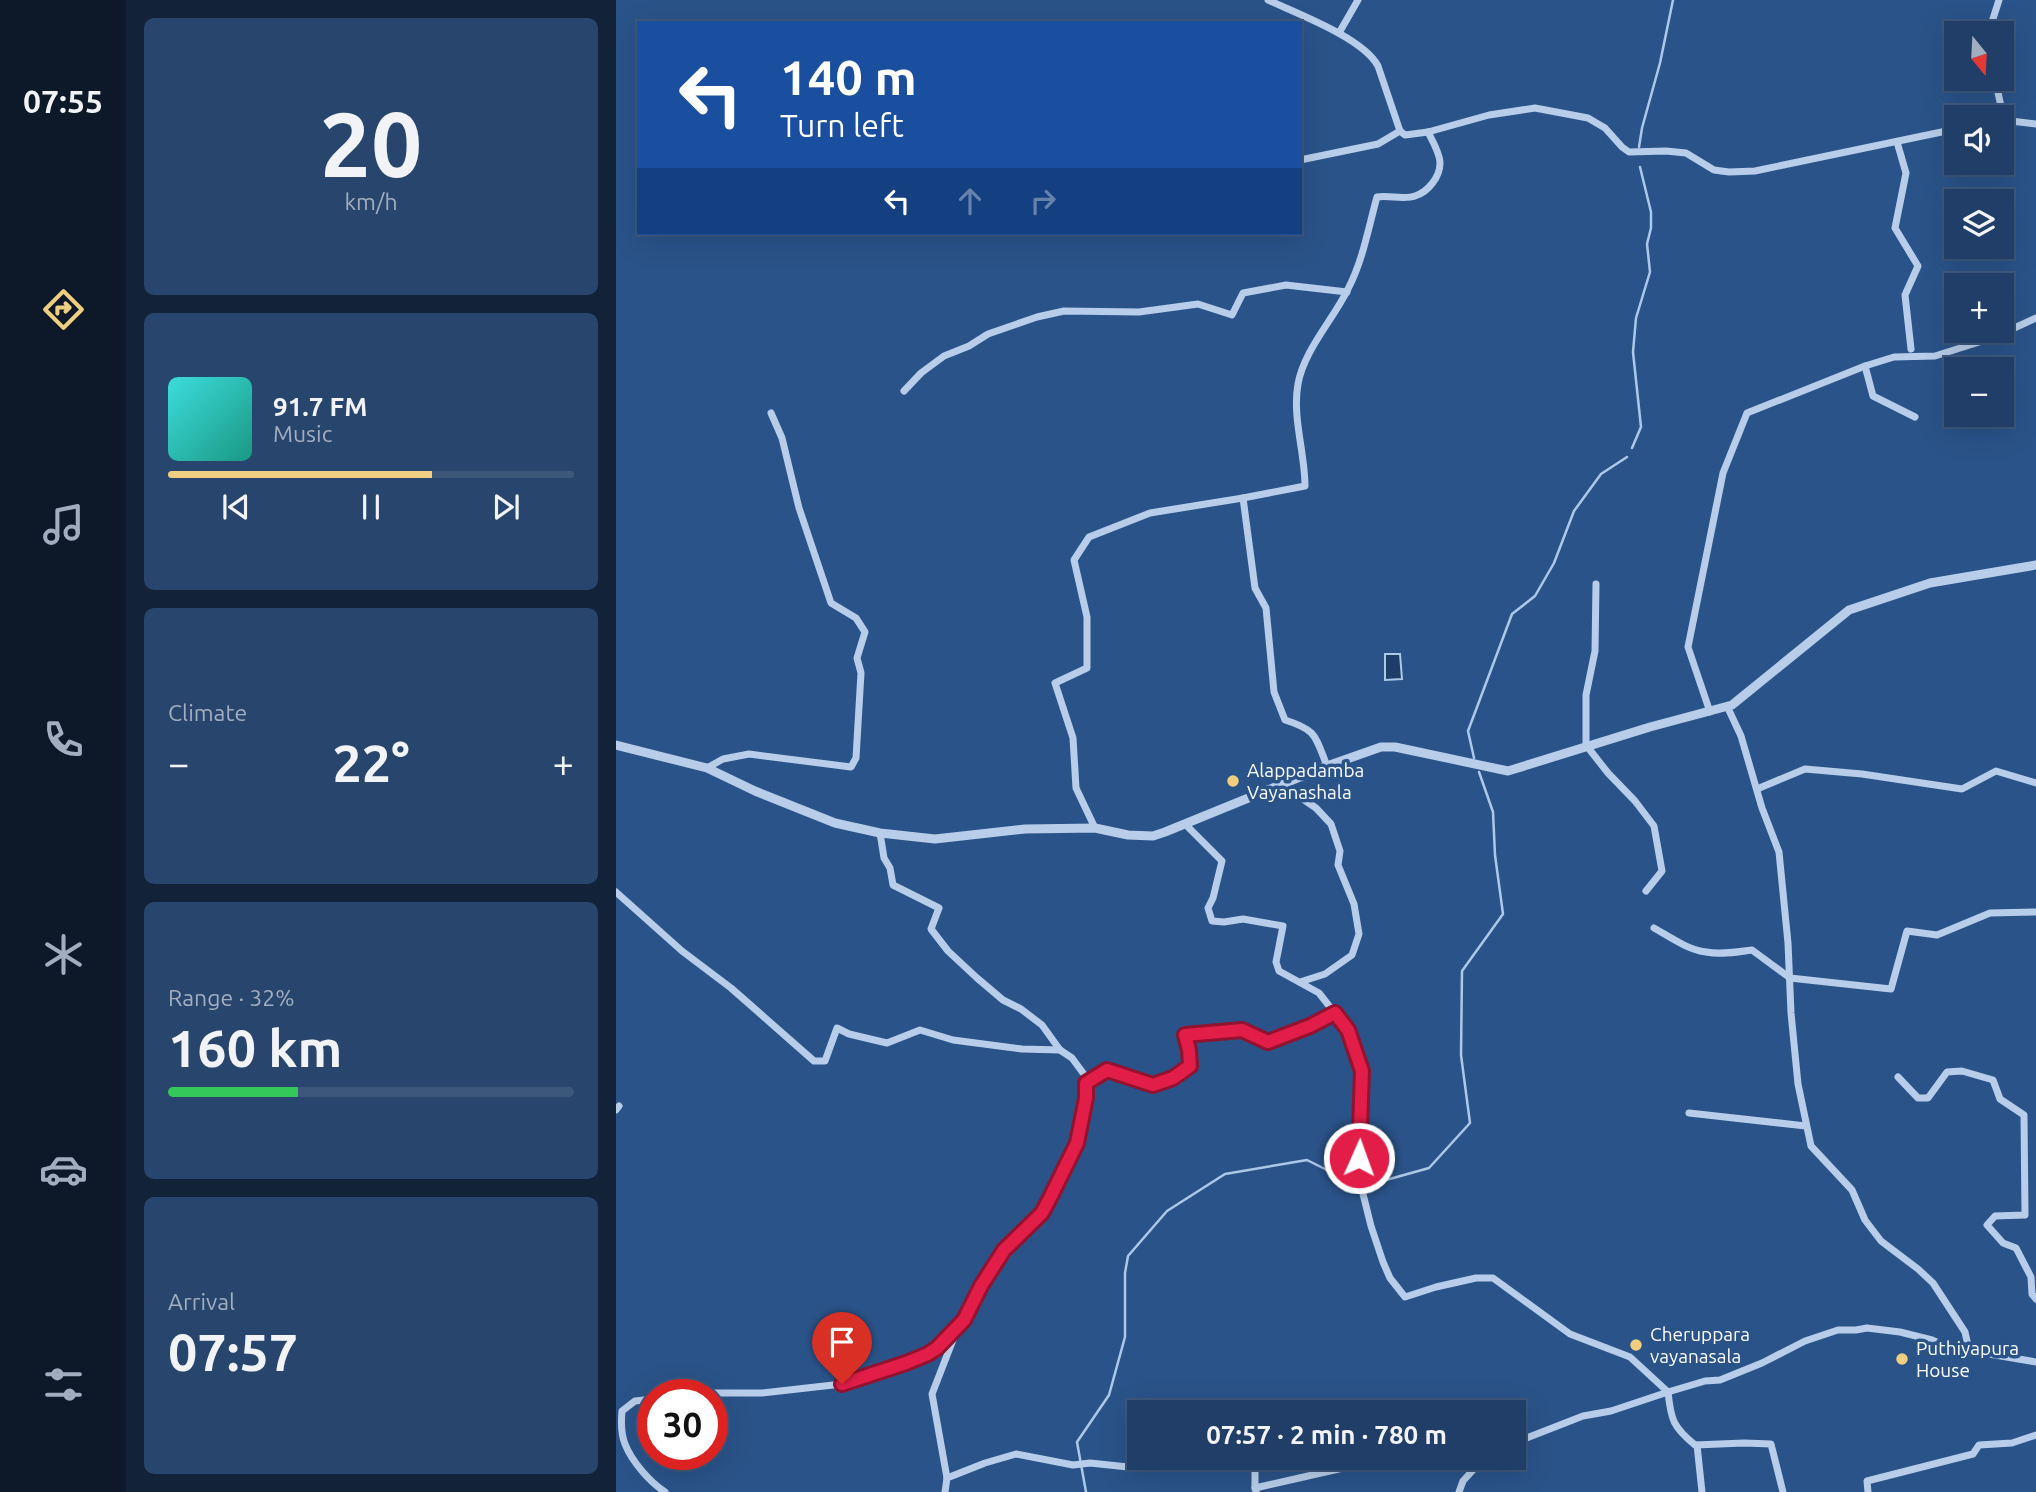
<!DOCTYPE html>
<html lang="en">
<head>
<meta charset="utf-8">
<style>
  body { margin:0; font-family:Ubuntu,sans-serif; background:#28456d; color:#f1f3f6; height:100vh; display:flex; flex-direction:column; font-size:26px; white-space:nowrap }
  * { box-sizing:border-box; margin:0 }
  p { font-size:23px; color:#a2aec0 }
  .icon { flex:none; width:38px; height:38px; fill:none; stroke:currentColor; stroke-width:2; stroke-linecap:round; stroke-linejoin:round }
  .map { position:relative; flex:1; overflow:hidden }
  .side { display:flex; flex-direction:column; gap:18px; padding:18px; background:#122239; width:490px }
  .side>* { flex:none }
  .banner { position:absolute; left:21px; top:21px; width:665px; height:214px; border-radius:0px; box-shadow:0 7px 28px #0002,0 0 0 2px #3d577b; background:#1a4fa0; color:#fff; overflow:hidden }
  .needle { width:46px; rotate:162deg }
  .tools { position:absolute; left:1328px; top:21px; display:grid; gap:14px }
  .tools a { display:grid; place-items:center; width:70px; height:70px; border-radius:0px; background:#203e67; box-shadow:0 7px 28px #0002,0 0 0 2px #3d577b; font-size:35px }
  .speed { position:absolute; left:21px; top:1379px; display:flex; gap:14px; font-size:35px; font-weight:700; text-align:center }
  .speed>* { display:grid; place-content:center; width:91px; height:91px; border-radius:50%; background:#203e67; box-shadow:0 7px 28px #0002,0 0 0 2px #3d577b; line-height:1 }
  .speed .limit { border:10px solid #d22; background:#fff; color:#111 }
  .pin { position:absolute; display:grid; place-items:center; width:60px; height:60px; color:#fff; margin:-72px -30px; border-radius:50% 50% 50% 0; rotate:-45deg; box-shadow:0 0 7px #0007 }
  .pin .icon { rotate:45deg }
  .me { position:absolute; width:77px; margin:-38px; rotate:2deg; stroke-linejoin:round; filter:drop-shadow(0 0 5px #0008) }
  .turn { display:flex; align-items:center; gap:24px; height:147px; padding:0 28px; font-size:32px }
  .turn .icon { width:91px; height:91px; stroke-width:2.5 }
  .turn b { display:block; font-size:49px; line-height:60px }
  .lanes { display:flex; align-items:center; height:66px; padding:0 28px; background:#0003; justify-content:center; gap:35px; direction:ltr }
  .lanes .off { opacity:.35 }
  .big { font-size:52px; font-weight:700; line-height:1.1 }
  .side .tile { flex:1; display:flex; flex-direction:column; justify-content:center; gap:10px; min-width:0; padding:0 24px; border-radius:10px; background:#28456d }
  .side .dial { align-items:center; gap:0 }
  .dial b { font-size:91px; line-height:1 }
  .song { display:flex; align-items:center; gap:21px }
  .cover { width:84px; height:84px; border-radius:10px; background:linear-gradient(135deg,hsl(180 70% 55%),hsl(170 70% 35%)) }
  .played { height:7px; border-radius:4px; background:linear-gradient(90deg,#efcf7f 65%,#3d577b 65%) }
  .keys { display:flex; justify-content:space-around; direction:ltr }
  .heat { display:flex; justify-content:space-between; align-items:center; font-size:38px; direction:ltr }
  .charge { height:10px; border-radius:5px; background:linear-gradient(90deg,#34c759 32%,#3d577b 0) }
  .trip { position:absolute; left:511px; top:1400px; width:399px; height:70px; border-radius:0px; background:#203e67; box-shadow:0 7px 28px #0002,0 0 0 2px #3d577b; font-weight:700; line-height:70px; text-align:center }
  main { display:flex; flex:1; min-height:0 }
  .menu { display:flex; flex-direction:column; width:126px; justify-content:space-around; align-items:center; background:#0d1929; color:#a2aec0 }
  .menu .icon { width:49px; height:49px }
  .menu .current { color:#efcf7f }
  .menu b { font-size:32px; color:#f1f3f6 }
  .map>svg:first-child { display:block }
  .water { fill:#1e3e6a; stroke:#acc8e9; stroke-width:2 }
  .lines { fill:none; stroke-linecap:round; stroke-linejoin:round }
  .stream { stroke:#acc8e9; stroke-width:2.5 }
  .minor { stroke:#b7cde9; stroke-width:7 }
  .tertiary { stroke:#b7cde9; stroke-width:9 }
  .route-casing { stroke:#92132f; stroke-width:18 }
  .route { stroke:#e11d48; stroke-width:12 }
  .poi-dot { fill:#efcf7f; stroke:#2a5389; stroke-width:2.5 }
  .labels { text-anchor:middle; stroke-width:7; stroke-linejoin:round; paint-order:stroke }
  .poi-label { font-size:19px; fill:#fff; stroke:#2a5389; text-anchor:start }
</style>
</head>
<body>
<main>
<nav class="menu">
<b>07:55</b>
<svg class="icon current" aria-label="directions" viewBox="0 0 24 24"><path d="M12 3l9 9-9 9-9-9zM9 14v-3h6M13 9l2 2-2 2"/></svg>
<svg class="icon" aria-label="music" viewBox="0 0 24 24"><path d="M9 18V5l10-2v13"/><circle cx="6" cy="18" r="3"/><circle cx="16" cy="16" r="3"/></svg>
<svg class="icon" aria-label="phone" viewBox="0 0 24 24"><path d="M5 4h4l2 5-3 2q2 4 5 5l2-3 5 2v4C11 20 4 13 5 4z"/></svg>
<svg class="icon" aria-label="climate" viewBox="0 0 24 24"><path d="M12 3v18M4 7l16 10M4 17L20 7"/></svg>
<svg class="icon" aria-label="car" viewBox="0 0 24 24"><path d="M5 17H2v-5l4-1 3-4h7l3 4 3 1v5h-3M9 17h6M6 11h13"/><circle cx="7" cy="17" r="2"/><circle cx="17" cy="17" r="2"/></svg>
<svg class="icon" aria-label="filters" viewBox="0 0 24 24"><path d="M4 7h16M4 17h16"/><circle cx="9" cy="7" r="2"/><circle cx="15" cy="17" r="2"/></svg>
</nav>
<section class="side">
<div class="tile dial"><b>20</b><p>km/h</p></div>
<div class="tile">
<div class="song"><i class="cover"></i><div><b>91.7 FM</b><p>Music</p></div></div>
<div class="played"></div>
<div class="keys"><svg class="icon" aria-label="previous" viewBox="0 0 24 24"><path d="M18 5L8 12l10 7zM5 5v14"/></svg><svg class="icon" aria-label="pause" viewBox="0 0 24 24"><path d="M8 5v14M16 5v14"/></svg><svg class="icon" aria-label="next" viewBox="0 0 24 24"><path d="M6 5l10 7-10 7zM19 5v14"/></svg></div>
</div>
<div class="tile"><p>Climate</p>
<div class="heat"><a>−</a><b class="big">22°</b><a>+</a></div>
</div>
<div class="tile"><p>Range · 32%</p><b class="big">160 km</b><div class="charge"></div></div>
<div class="tile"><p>Arrival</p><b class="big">07:57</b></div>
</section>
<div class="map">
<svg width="1420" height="1492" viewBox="0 0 1420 1492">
  <rect width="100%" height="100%" fill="#2a5389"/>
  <path class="water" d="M769 654H784L786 679 769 680Z"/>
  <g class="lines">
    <g class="stream">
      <path d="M1023 147 1026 128 1044 63 1057 0"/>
      <path d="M1016 448 1025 427 1017 352 1020 318 1034 272 1031 244 1035 228V212L1024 167"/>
      <path d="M858 758 852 731 896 614 919 596 938 563 958 511 985 474 1011 457"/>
      <path d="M470 1492 461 1442 493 1395 509 1337V1273L512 1256 551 1211 609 1174 691 1160 745 1187 813 1168 854 1123 845 1055 846 971 887 914 879 855 877 812 863 772"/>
    </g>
    <g class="minor">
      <path d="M652 0C682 14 747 38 762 66L784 131 789 135 812 132 873 115 919 108 972 118 989 128 1006 147 1013 152 1050 151 1070 153 1098 170 1113 172 1139 171 1340 129"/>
      <path d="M723 33 742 0"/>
      <path d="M1375 33V25L1383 0"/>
      <path d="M1379 79 1388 120"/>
      <path d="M1386 120 1420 124"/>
      <path d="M1281 142 1290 173 1279 228 1302 266 1289 295 1295 349"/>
      <path d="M684 160 762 144 784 131"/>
      <path d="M288 391 305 373 328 356 353 346 372 334 421 317 448 311 523 312 582 304 616 315 627 293 670 285 731 292"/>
      <path d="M1299 417 1257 396 1249 366 1278 357 1319 356 1379 337 1420 318"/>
      <path d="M980 584 979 651 970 695V745L992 773 1019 801 1038 826 1046 871 1030 891"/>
      <path d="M1111 706 1125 736 1146 808 1163 852 1172 943 1175 1013 1182 1084 1195 1146 1236 1190 1249 1220 1265 1241 1302 1269 1317 1283 1349 1332 1353 1350"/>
      <path d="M1094 712 1072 647 1107 473 1131 413 1249 366"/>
      <path d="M711 766C699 736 701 730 669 720L658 692 650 608 639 588 627 498 689 486C689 453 676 417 682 384 688 350 717 320 732 289 747 260 752 229 761 197 773 195 788 200 799 196 812 192 824 177 824 163 824 153 816 140 812 132"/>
      <path d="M91 768 107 759 133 754 235 767 240 758 245 673 241 658 249 632 240 618 215 603 183 508 166 438 155 413"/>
      <path d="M665 784 700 808 715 824 724 851 722 865 738 904 743 934 736 955 709 974 684 982"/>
      <path d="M1141 789 1189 769 1246 774 1346 789 1380 771 1420 783"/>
      <path d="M569 824 606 861 597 898 592 908 596 921 608 922 627 919 667 926 660 962 663 971 703 993 732 1030 746 1071 743 1158 744 1182 755 1226 767 1262 774 1278 789 1297 820 1287 860 1278H877L954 1334 1014 1357 1052 1392 995 1411 967 1416 898 1443"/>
      <path d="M479 828 460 788 457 738 439 683 471 668V617L458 560 473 537 534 513 627 498"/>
      <path d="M0 892 66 951 115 988 198 1061H209L221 1028 233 1034 271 1043 304 1030 337 1040 406 1049 444 1050"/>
      <path d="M1038 928C1054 937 1072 950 1090 952 1105 955 1122 952 1136 950L1174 978 1275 989 1291 931 1321 935 1374 913 1420 912"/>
      <path d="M1282 1077 1302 1098H1312L1331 1072 1346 1071 1377 1080 1384 1099 1408 1115 1409 1215 1379 1216 1371 1225 1387 1243 1400 1248 1415 1277 1416 1294 1420 1299"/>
      <path d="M470 1083 491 1070 537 1085 557 1078 574 1066 573 1050 569 1035 626 1030 652 1042 694 1026 719 1013"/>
      <path d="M0 1110 3 1106"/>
      <path d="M1073 1113 1190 1126"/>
      <path d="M72 1395 91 1393H146L226 1384 290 1363 312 1354 322 1348 348 1320 365 1286 388 1250 426 1213 461 1143 470 1098V1077L456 1058 444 1050 426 1025 405 1009 387 1000 361 978 332 951 315 929 323 908 277 885 274 868 268 858 264 833"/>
      <path d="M37 1399 19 1401 6 1411C5 1422 5 1434 9 1444 16 1462 34 1482 49 1492"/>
      <path d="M1081 1445 1086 1492"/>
      <path d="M331 1478 316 1394 342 1327"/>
      <path d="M640 1491 639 1488 771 1458"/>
      <path d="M329 1492 331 1478 369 1463 400 1454 457 1465 474 1463 512 1467 545 1462 595 1460 639 1466V1488"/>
      <path d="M843 1492 847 1481 868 1458"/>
      <path d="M1167 1492 1155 1444 1128 1443 1079 1445C1057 1427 1055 1420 1052 1392L1089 1381 1104 1380 1146 1363 1189 1341 1222 1330H1240L1251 1328 1284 1332 1316 1340 1332 1347 1420 1362"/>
      <path d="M1252 1492 1251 1481 1357 1454 1363 1445 1396 1443 1420 1435"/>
    </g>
    <path class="tertiary" d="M0 745 91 768 139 791 219 823 264 833 319 839 409 829 479 828 512 835 537 836 549 832 711 766 765 747H779L892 771 1034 727 1116 705 1233 610 1314 583 1420 565"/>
  </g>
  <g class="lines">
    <defs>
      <path id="route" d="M226 1384 290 1363 312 1354 321 1348 348 1320 365 1286 388 1250 426 1213 435 1196 461 1143 470 1098V1083L491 1070 537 1085 557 1078 574 1066 573 1050 569 1035 626 1030 652 1042 694 1026 719 1013 732 1030 746 1071 743 1158"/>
    </defs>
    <use href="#route" class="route-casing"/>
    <use href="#route" class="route"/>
  </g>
  <g class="poi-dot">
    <circle cx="617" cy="781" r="7"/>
    <circle cx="1020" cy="1345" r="7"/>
    <circle cx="1286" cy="1359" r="7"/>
  </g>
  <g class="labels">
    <g class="poi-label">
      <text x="631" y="777">Alappadamba<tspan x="631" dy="22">Vayanashala</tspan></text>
      <text x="1034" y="1341">Cheruppara<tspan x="1034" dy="22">vayanasala</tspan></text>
      <text x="1300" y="1355">Puthiyapura<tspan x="1300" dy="22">House</tspan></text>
    </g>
  </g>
</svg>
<div class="tools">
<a><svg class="needle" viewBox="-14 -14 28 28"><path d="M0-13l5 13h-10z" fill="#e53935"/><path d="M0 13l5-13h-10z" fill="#a2aec0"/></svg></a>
<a><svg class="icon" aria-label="sound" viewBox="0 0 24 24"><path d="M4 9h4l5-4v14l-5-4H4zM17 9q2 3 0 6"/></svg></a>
<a><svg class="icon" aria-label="layers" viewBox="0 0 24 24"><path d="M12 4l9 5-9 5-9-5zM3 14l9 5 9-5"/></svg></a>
<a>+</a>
<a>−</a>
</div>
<div class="speed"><div class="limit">30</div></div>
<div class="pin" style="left:226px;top:1384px;background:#d93025"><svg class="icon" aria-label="arrive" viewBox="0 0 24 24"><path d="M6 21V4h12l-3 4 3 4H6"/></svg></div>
<svg class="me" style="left:743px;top:1158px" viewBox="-20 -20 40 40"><circle r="17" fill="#e11d48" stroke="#fff" stroke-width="3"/><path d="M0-11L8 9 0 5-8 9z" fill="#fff"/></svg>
<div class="trip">07:57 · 2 min · 780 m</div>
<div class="banner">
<div class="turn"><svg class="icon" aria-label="left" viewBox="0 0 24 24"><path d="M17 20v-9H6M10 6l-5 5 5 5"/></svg><div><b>140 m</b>Turn left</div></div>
<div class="lanes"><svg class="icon" aria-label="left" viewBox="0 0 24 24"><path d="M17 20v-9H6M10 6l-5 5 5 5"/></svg><svg class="icon off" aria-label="ahead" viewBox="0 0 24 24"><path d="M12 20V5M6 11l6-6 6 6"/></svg><svg class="icon off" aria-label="right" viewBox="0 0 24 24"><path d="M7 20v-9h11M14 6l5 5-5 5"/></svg></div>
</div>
</div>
</main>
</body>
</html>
